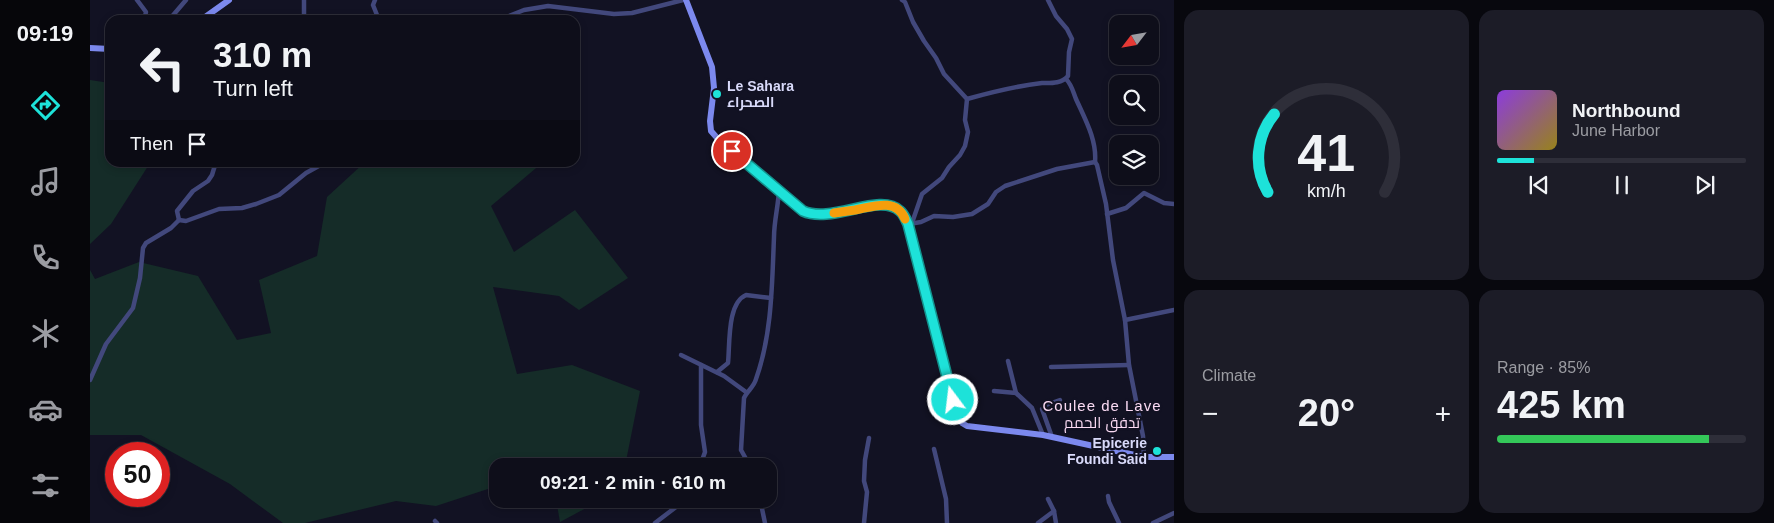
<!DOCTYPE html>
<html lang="en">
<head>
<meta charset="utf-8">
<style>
  body { margin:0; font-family:Helvetica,Cairo,sans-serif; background:#1c1c27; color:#f1f3f6; height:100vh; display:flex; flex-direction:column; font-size:19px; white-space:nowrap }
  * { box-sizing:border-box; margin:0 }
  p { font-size:16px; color:#9b9ca2 }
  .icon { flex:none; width:28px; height:28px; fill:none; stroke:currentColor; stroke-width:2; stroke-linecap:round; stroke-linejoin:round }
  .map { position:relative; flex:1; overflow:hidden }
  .panel { display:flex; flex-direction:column; gap:10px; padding:10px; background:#08080e; width:600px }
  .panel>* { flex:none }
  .guide { position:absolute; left:15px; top:15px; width:475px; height:152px; border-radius:15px; box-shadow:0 2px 8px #0003,0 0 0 1px #2e2e39; background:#0e0e1a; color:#f1f3f6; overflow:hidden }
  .needle { width:32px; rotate:239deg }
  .buttons { position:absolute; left:1019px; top:15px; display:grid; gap:10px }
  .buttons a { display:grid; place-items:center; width:50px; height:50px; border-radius:10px; background:#0e0e1a; box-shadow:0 2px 8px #0003,0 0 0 1px #2e2e39; font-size:25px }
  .speed { position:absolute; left:15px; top:442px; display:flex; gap:10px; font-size:25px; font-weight:700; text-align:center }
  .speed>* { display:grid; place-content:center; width:65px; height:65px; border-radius:50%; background:#0e0e1a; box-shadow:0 2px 8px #0003,0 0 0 1px #2e2e39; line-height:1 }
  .speed .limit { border:8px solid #d22; background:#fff; color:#111 }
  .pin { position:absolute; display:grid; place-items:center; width:42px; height:42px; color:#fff; margin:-21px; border:2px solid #fff; border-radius:50%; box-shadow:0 1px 5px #0007 }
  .me { position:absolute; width:55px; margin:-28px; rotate:345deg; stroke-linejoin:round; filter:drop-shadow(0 0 4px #0008) }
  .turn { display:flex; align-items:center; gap:18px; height:105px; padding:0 25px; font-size:22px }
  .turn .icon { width:65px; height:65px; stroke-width:2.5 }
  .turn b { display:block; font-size:35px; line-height:42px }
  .then { display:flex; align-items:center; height:48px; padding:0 25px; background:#0003; gap:10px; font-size:19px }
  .big { font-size:38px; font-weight:700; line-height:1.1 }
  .panel .widget { flex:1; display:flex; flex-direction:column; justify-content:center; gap:8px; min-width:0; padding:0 18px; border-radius:15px; background:#1c1c27 }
  .panel .dial { align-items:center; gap:0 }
  .dial svg { height:130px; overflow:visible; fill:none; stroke:#2e2e39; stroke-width:7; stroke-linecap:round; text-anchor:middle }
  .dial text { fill:#f1f3f6; stroke:none }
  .song { display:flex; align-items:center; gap:15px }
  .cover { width:60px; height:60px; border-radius:8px; background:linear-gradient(135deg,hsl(270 70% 55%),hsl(50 70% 35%)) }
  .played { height:5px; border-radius:2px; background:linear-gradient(90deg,#1de2d9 15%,#2e2e39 15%) }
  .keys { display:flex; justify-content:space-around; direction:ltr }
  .heat { display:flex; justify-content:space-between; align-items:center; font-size:28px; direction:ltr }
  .charge { height:8px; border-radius:4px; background:linear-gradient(90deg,#34c759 85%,#2e2e39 0) }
  .panel .tiles { flex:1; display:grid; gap:10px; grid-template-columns:repeat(2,1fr) }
  .trip { position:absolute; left:399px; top:458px; width:288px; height:50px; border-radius:15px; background:#0e0e1a; box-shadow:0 2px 8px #0003,0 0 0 1px #2e2e39; font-weight:700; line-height:50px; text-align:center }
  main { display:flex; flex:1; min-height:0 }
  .tabs { display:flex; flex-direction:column; width:90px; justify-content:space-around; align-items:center; background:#06060a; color:#9b9ca2 }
  .tabs .icon { width:35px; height:35px }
  .tabs .selected { color:#1de2d9 }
  .tabs b { font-size:22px; color:#f1f3f6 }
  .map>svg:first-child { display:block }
  .green { fill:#152c28 }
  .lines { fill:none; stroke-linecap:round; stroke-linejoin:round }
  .street { stroke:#42487c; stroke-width:4.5 }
  .secondary { stroke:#7c89ee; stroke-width:6 }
  .route-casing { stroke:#13938d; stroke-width:12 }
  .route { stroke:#1de2d9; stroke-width:9 }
  .slow { stroke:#f59e0b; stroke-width:9 }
  .poi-dot { fill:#1de2d9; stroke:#121223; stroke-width:2 }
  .labels { text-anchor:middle; stroke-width:4.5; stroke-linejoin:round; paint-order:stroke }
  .poi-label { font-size:14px; font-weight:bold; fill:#d9dafa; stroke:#121223; text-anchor:start }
  .neighbourhood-label { font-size:15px; letter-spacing:1px; fill:#fadaf3; stroke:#121223 }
</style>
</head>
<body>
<main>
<nav class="tabs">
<b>09:19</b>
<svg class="icon selected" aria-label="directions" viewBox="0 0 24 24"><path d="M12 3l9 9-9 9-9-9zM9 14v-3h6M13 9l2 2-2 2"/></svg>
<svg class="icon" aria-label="music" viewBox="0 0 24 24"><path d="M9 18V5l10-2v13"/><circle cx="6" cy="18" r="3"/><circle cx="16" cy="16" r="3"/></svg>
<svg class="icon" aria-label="phone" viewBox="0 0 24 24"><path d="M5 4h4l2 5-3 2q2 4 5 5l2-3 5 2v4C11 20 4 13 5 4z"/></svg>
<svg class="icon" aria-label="climate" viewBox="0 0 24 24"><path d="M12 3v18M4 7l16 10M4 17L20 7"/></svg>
<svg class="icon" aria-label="car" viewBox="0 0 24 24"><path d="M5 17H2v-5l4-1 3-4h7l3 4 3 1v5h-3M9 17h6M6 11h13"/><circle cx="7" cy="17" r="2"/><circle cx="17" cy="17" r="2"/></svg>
<svg class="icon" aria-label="filters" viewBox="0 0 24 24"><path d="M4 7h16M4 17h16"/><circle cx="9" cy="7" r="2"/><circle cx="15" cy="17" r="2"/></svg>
</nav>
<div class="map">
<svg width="1084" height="523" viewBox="0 0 1084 523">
  <rect width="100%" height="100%" fill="#121223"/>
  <g class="green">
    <path d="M0 80 20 83V162L60 163 21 224 0 244Z"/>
    <path d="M274 163H452L401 206 424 252 485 210 538 278 489 310 469 296 403 287 427 374 482 365 550 391 535 466H408L407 486 346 506 306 501 215 523H193L140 484 51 435H0V270L5 279 49 262 108 276 147 340 181 333 169 280 227 256 237 197Z"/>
    <path d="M466 499H513L470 522Z"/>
  </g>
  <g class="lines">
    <g class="street">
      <path d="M47 0 56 12 54 20"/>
      <path d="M285 0 283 5 289 20"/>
      <path d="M812 0 815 2 823 22 834 41 846 58 854 74 877 99 875 120 878 132 875 146 870 155 859 167 852 178 832 194 823 220 817 224"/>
      <path d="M79 20 96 0"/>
      <path d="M214 20V0"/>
      <path d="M409 20 434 10 458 6 524 14 542 13 593 0"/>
      <path d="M976 79C982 85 983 92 986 99 995 119 1007 140 1005 162L1007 165 1016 204 1023 260 1035 320 1039 365 1053 436 1054 457"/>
      <path d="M877 99C902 92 926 86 952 83 961 83 971 84 978 76L979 52 982 39 977 29 966 16 958 0"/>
      <path d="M1017 214 1036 208 1054 193 1074 203 1084 204"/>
      <path d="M89 220 96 221 129 209 152 208 166 204 189 195 216 173 236 162"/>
      <path d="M89 220 87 211 103 191 118 181 122 175 126 162"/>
      <path d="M819 224 831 222 844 216 863 217 882 214 898 204 906 192 915 186 967 169 1005 162"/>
      <path d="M1035 320 1084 310"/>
      <path d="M591 355 634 376 656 392"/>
      <path d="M918 361 926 393"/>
      <path d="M961 367 1039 365"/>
      <path d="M627 372 638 363C640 344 637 303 656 295L681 298"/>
      <path d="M0 380 16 344 43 308 50 278 53 248 56 243 81 228 89 220"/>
      <path d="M904 391 926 393 942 408 953 435"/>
      <path d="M962 437 952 409 956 405 970 400"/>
      <path d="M844 449 856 499 857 523"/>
      <path d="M610 466 615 452 611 425V365"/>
      <path d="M660 466 651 450 654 398C657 391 664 387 666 379 682 334 682 285 684 237 684 222 688 207 689 191"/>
      <path d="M1018 496 1019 502 1029 523"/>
      <path d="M670 499 675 523"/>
      <path d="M958 499 964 511 966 523"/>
      <path d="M345 521 347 523"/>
      <path d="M565 523 586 507 591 499"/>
      <path d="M774 523 777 492 774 481 775 460 779 438"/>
      <path d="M948 523 964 511"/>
      <path d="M1063 523 1084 513"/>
    </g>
    <g class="secondary">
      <path d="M596 0 622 67 624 88 620 121 621 131 628 139 713 211C741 224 791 192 810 211 814 214 816 220 817 224L869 419 872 423 877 426 953 435 1054 457H1084"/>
      <path d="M111 20 139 0"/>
      <path d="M0 48 20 49"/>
    </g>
  </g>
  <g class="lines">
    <defs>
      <path id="route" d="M642 151 713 211C742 224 790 192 810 211 814 214 816 220 818 224L863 400"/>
    </defs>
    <use href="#route" class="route-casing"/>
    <use href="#route" class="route"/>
    <path class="slow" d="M744 213C751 212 758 211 765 210 782 207 806 197 815 219"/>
  </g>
  <g class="poi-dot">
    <circle cx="627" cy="94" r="5"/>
    <circle cx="1067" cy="451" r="5"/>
  </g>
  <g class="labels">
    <g class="poi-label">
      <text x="637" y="91">Le Sahara<tspan x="637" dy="16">الصحراء</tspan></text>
      <text x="1057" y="448" text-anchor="end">Epicerie<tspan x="1057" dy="16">Foundi Said</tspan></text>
    </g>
    <g class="neighbourhood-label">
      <text x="1012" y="411">Coulee de Lave<tspan x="1012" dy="17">تدفق الحمم</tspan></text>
    </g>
  </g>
</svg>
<div class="buttons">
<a><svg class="needle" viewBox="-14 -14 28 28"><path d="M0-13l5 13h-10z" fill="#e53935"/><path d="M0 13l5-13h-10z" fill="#9b9ca2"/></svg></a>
<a><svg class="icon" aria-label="search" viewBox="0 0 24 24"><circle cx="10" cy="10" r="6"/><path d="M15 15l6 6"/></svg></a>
<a><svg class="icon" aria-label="layers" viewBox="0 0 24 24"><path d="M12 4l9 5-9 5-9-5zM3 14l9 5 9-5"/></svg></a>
</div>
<div class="speed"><div class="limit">50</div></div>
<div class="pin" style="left:642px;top:151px;background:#d93025"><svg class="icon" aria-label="arrive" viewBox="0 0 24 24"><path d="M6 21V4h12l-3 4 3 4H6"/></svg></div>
<svg class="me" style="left:863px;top:400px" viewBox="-20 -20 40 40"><circle r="17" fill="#1de2d9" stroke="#fff" stroke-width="3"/><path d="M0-11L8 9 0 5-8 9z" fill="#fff"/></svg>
<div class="trip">09:21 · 2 min · 610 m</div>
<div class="guide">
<div class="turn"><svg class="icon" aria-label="left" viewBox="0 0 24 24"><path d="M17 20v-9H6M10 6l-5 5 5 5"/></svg><div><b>310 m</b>Turn left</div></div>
<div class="then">Then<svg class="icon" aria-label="arrive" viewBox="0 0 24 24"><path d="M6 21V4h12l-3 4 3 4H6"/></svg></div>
</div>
</div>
<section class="panel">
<div class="tiles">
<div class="widget dial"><svg viewBox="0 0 100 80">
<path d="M14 69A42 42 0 1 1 86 69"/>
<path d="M14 69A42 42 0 0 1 18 21" stroke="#1de2d9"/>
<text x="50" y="56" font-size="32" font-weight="700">41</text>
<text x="50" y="72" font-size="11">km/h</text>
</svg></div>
<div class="widget">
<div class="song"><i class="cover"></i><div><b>Northbound</b><p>June Harbor</p></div></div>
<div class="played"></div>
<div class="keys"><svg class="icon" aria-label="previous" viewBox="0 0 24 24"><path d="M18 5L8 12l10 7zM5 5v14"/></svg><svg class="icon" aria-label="pause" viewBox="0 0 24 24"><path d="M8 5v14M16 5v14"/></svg><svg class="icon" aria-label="next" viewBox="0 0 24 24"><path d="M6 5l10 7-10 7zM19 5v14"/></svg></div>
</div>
<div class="widget"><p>Climate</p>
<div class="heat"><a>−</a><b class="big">20°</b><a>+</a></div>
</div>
<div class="widget"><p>Range · 85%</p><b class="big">425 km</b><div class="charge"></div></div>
</div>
</section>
</main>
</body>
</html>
